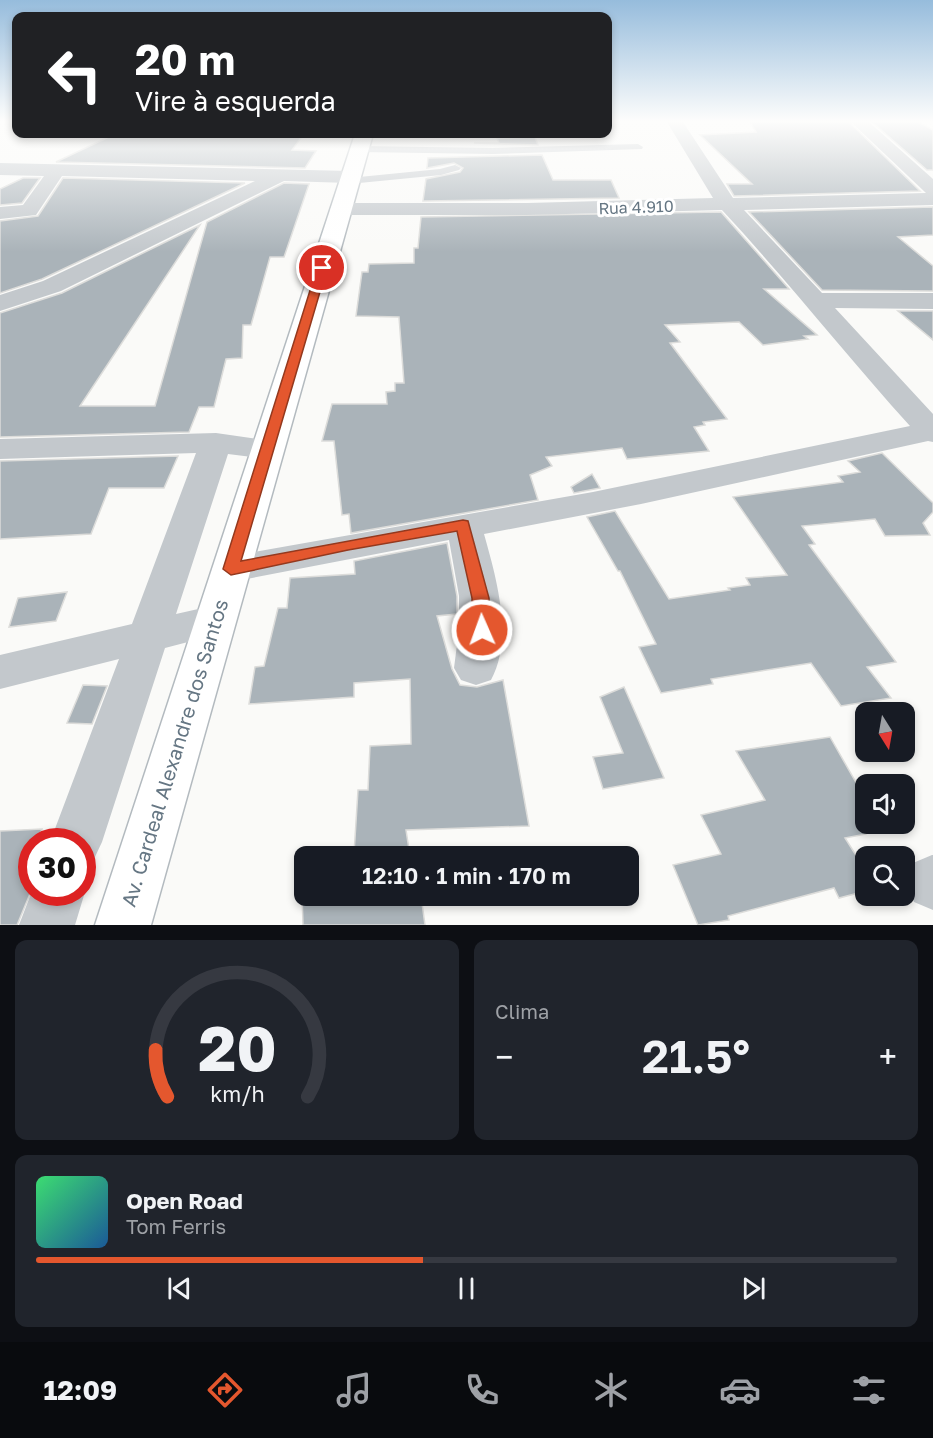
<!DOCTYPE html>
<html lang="pt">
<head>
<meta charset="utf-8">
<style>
  body { margin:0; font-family:"Golos Text",sans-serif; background:#20242c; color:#f1f3f6; height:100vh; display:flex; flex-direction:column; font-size:22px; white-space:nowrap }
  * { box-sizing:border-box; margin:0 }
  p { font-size:20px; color:#9ea1a6 }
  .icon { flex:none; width:33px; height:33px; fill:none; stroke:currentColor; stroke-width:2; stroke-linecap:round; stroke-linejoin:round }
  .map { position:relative; height:925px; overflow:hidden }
  .side { display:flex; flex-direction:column; gap:15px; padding:15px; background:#0d0f14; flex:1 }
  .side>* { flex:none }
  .banner { position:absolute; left:12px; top:12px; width:600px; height:126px; border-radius:12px; box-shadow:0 3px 9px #0003; background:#202124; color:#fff; overflow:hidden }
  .needle { width:39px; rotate:169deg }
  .buttons { position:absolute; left:855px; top:702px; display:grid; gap:12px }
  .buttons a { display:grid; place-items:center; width:60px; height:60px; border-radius:12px; background:#171b24; box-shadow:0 3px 9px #0003; font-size:30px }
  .speed { position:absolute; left:18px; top:828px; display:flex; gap:12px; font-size:30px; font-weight:700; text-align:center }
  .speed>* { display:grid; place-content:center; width:78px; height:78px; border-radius:50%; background:#171b24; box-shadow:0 3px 9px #0003; line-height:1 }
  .speed .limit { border:9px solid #d22; background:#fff; color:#111 }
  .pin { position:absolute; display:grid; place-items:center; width:51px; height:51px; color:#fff; margin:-26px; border:3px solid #fff; border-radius:50%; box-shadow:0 2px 6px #0007 }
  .me { position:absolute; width:66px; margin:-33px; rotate:358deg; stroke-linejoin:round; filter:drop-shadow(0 0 4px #0008) }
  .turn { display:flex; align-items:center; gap:21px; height:126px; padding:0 24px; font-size:27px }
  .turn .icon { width:78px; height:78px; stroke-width:2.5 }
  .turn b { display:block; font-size:42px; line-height:51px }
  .big { font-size:45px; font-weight:600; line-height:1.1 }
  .side .widget { flex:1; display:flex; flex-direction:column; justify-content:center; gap:9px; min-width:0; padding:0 21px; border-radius:12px; background:#20242c }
  .side .dial { align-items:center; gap:0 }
  .dial svg { height:156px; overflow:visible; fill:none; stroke:#363941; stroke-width:7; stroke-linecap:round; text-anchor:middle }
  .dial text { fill:#f1f3f6; stroke:none }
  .song { display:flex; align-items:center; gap:18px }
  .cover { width:72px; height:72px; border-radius:9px; background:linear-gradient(135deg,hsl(140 70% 55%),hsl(210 70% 35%)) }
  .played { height:6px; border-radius:3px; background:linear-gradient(90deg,#e4572e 45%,#363941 45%) }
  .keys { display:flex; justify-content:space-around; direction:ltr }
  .heat { display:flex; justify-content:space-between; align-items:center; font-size:33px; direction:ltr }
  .side .tiles { flex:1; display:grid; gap:15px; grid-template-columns:1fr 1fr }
  .widget:last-child { grid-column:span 2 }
  .trip { position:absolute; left:294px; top:846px; width:345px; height:60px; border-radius:12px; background:#171b24; box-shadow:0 3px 9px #0003; font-weight:600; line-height:60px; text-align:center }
  .dock { display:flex; height:96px; justify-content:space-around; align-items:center; background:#090b0e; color:#9ea1a6 }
  .dock .icon { width:42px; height:42px }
  .dock .selected { color:#e4572e }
  .dock b { font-size:27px; color:#f1f3f6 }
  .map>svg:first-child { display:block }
  .building { fill:#aab3b9; stroke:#dcdcda; stroke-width:1.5 }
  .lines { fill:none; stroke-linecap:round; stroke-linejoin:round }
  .secondary-casing { stroke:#b3babf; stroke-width:3 }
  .lane { fill:#c3c8cc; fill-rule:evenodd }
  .street { fill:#c3c8cc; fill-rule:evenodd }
  .secondary { fill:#fff; fill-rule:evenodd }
  .route { fill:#e4572e; stroke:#94391e; stroke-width:1.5 }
  .labels { text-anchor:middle; stroke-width:6; stroke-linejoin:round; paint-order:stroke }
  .far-street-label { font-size:16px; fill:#657683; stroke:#fff }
  .street-label { font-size:20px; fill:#657683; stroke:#fff }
</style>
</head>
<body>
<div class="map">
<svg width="933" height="925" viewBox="0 0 933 925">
  <rect width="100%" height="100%" fill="#fafaf8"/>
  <g class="building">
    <path d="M750 122H849L920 191 734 196 727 184H752L700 135 756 132Z"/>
    <path d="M872 122H919L933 130V170H927Z"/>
    <path d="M115 134 303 135 292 150 316 151 305 168 56 162Z"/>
    <path d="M535 137 538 145 474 143H499L497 138Z"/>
    <path d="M542 155 553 180H611L619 198 423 201 426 179 460 172 463 168 454 163 427 168 428 158Z"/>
    <path d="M23 178H40L22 203 0 205V189Z"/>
    <path d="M63 178 245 183 42 279 0 293V221L38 216Z"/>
    <path d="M284 183 309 184 284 257H270L251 325H243L242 358 226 359 214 407H199L189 432 0 437V313L62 293 200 225 80 406H155L207 222Z"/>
    <path d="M933 207V235L898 237 933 266V291L822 290 749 212Z"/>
    <path d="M721 212 789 289H764L817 335 804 336 808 339 763 345 739 322 665 325 680 342 670 343 727 419 703 422 705 425 694 427 709 451 627 459 622 448 546 457 552 466 530 475 538 500 351 533 349 514 342 515 334 441H322L332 404H387L386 392 395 391V383H404L399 317 356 316 362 272H368L369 264 414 263V248H418L421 217Z"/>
    <path d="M898 311H933V340Z"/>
    <path d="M882 453 933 503V512L923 523 930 535 885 536 875 519 802 526 815 544 809 545 896 662 867 667 891 698 841 706 811 663 711 679 713 684 661 693 639 647 656 644 620 571H618L587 517 615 511 669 599 730 590 728 588 750 585 746 578 787 575 733 497 843 482 838 476 860 472 848 461Z"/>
    <path d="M178 456 164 488H109L91 534 0 539V461Z"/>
    <path d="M592 474 600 488 574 493 571 487Z"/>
    <path d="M447 543 457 596V614L437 616 452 669 460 685 477 687 503 680 529 826 406 830 410 856H337L354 854 358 790H368L370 746 411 744 410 679 354 683V697L249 704 255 667 264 666 278 608H287L290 578 355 574 354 561Z"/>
    <path d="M67 592 56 621 9 627 18 598Z"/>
    <path d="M83 685 107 686 92 724 67 723Z"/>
    <path d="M624 687 664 778 603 789 593 757 623 753 600 697Z"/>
    <path d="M830 737 866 800V834L845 838 866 871V891L839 898 834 888 728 916 729 920 698 925 673 865 721 854 701 815 765 800 736 751Z"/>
    <path d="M42 829 37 842H32V889L17 925H0V831Z"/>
    <path d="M304 862V896H421L425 925H303L301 863Z"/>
  </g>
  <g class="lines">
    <defs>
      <path id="secondary" d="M355 134H373L151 925H95Z"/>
    </defs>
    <use href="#secondary" class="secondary-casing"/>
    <g class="lane">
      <path d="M638 144 643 147 642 149 493 154 359 152 354 149 359 146 493 148Z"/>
      <path d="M455 165 461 168 459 170 441 175 349 184 343 181 349 178 440 169Z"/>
    </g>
    <g class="street">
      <path d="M667 122H683L733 198 926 193 851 122H869L933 179V205L744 210 822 293H933V309L835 308 933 414V442L928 441 641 504 484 534C496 577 514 638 491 680L476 685 461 680 454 668 459 629V596L449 540 231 582 218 578 212 569 218 560 231 556 593 492 910 426C846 355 787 280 722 210L527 215H340L333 213 330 209 333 205 340 203H527L713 198Z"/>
      <path d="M0 163 350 171 360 177 350 183 284 181 61 291 0 311V295L43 281 255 181 62 176 36 215 0 219V207L23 205 44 176 0 175Z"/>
      <path d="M216 433 278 442 283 449 278 456 267 459 228 454 176 614 216 605 230 609 236 620 230 631 165 648 102 842 94 859 82 864V842H50L119 659 0 689V655L132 624 196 453 0 459V439Z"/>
      <path d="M932 855H933V910L914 902 905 881 913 863Z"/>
      <path d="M82 886 85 892 75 925H19L32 891 82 892Z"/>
    </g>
    <use href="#secondary" class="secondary"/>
  </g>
  <linearGradient id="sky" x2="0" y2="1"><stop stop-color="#96bcdc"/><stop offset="0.48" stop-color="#fdfdfc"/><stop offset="1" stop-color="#fdfdfc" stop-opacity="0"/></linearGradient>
  <rect width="933" height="252" fill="url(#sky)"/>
  <path class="route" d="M322 265 327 268 241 561 463 520 468 521 489 598 490 630 488 635H476L473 630 472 598 457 531 348 550 231 575 223 569 317 268Z"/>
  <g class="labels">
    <g class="far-street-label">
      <text transform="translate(636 207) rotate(-2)" y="6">Rua 4.910</text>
    </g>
    <g class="street-label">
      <text transform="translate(175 753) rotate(-73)" y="7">Av. Cardeal Alexandre dos Santos</text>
    </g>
  </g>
</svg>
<div class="buttons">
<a><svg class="needle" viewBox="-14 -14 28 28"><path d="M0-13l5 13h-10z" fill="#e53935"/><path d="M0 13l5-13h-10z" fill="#9ea1a6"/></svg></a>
<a><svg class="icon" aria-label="sound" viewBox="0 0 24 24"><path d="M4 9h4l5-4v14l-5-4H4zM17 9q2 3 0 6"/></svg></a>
<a><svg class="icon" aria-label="search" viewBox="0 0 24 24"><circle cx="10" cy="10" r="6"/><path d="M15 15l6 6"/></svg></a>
</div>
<div class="speed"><div class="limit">30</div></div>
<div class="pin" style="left:322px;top:268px;background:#d93025"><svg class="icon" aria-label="arrive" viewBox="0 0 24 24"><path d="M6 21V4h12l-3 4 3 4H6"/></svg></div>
<svg class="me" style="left:482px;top:630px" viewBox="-20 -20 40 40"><circle r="17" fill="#e4572e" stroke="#fff" stroke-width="3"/><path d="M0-11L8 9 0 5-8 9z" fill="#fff"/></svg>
<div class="trip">12:10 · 1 min · 170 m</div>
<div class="banner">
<div class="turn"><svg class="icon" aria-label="left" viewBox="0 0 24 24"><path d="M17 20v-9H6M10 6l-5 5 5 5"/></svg><div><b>20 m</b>Vire à esquerda</div></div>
</div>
</div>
<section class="side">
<div class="tiles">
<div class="widget dial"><svg viewBox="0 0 100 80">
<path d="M14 69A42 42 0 1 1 86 69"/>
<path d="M14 69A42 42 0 0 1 8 45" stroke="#e4572e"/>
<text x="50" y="56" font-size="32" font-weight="700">20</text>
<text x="50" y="72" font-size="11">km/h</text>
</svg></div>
<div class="widget"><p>Clima</p>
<div class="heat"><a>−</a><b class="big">21.5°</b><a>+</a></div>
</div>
<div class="widget">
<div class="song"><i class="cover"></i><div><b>Open Road</b><p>Tom Ferris</p></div></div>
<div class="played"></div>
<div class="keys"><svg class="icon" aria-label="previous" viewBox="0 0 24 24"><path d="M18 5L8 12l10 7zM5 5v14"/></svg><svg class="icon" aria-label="pause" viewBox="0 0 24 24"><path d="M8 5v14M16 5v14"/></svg><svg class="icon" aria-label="next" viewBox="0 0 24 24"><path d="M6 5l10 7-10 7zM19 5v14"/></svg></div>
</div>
</div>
</section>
<nav class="dock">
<b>12:09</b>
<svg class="icon selected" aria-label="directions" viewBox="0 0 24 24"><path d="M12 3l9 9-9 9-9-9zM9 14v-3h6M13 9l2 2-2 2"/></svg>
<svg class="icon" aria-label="music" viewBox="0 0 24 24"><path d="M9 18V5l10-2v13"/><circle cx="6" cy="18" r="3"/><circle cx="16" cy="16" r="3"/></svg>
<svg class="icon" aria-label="phone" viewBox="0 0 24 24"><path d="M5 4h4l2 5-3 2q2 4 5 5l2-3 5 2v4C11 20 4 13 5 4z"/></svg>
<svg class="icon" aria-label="climate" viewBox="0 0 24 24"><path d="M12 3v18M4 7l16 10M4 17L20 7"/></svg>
<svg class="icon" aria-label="car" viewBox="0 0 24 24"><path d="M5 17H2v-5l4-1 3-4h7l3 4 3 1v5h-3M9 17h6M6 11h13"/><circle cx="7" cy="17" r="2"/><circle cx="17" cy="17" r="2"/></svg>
<svg class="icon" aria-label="filters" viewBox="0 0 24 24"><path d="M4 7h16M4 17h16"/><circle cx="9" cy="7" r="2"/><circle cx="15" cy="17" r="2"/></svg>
</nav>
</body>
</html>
